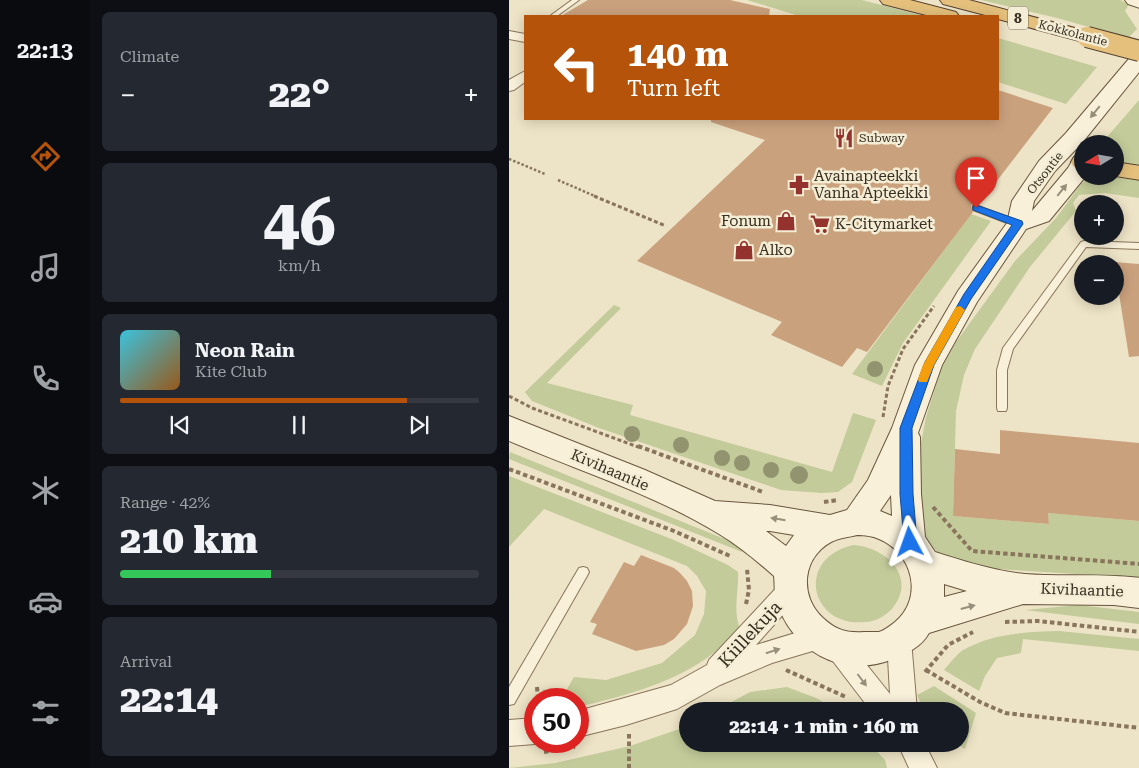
<!DOCTYPE html>
<html lang="en">
<head>
<meta charset="utf-8">
<style>
  body { margin:0; font-family:"Roboto Serif",serif; background:#242831; color:#f1f3f6; height:100vh; display:flex; flex-direction:column; font-size:19px; white-space:nowrap }
  * { box-sizing:border-box; margin:0 }
  p { font-size:16px; color:#9ea1a6 }
  .icon { flex:none; width:28px; height:28px; fill:none; stroke:currentColor; stroke-width:2; stroke-linecap:round; stroke-linejoin:round }
  .map { position:relative; flex:1; overflow:hidden }
  .drawer { display:flex; flex-direction:column; gap:12px; padding:12px; background:#0d0f14; width:419px }
  .drawer>* { flex:none }
  .banner { position:absolute; left:15px; top:15px; width:475px; height:105px; border-radius:0px; box-shadow:0 2px 12px #0003; background:#b45309; color:#fff; overflow:hidden }
  .needle { width:32px; rotate:259deg }
  .buttons { position:absolute; left:565px; top:135px; display:grid; gap:10px }
  .buttons a { display:grid; place-items:center; width:50px; height:50px; border-radius:50%; background:#171b24; box-shadow:0 2px 12px #0003; font-size:25px }
  .speed { position:absolute; left:15px; top:688px; display:flex; gap:10px; font-size:25px; font-weight:700; text-align:center }
  .speed>* { display:grid; place-content:center; width:65px; height:65px; border-radius:50%; background:#171b24; box-shadow:0 2px 12px #0003; line-height:1 }
  .speed .limit { border:8px solid #d22; background:#fff; color:#111 }
  .pin { position:absolute; display:grid; place-items:center; width:42px; height:42px; color:#fff; margin:-51px -21px; border-radius:50% 50% 50% 0; rotate:-45deg; box-shadow:0 0 5px #0007 }
  .pin .icon { rotate:45deg }
  .me { position:absolute; width:55px; margin:-28px; rotate:356deg; stroke-linejoin:round; filter:drop-shadow(0 0 4px #0008) }
  .turn { display:flex; align-items:center; gap:18px; height:105px; padding:0 20px; font-size:22px }
  .turn .icon { width:65px; height:65px; stroke-width:2.5 }
  .turn b { display:block; font-size:35px; line-height:42px }
  .big { font-size:38px; font-weight:800; line-height:1.1 }
  .drawer .tile { flex:1; display:flex; flex-direction:column; justify-content:center; gap:8px; min-width:0; padding:0 18px; border-radius:8px; background:#242831 }
  .drawer .dial { align-items:center; gap:0 }
  .dial b { font-size:65px; line-height:1 }
  .song { display:flex; align-items:center; gap:15px }
  .cover { width:60px; height:60px; border-radius:8px; background:linear-gradient(135deg,hsl(190 70% 55%),hsl(30 70% 35%)) }
  .played { height:5px; border-radius:2px; background:linear-gradient(90deg,#b45309 80%,#363941 80%) }
  .keys { display:flex; justify-content:space-around; direction:ltr }
  .heat { display:flex; justify-content:space-between; align-items:center; font-size:28px; direction:ltr }
  .charge { height:8px; border-radius:4px; background:linear-gradient(90deg,#34c759 42%,#363941 0) }
  .trip { position:absolute; left:170px; top:702px; width:290px; height:50px; border-radius:25px; background:#171b24; box-shadow:0 2px 12px #0003; font-weight:800; line-height:50px; text-align:center }
  main { display:flex; flex:1; min-height:0 }
  .tabs { display:flex; flex-direction:column; width:90px; justify-content:space-around; align-items:center; background:#090b0e; color:#9ea1a6 }
  .tabs .icon { width:35px; height:35px }
  .tabs .active { color:#b45309 }
  .tabs b { font-size:22px; color:#f1f3f6 }
  .map>svg:first-child { display:block }
  .green { fill:#c3cb9a }
  .building { fill:#caa17d }
  .lines { fill:none; stroke-linecap:round; stroke-linejoin:round }
  .service-casing { stroke:#88755c; stroke-width:2 }
  .minor-casing { stroke:#88755c; stroke-width:2 }
  .secondary-casing { stroke:#69563f; stroke-width:2 }
  .trunk-casing { stroke:#564330; stroke-width:2 }
  .path-far2 { stroke:#88755c; stroke-width:2.5; stroke-dasharray:2.5 2; stroke-linecap:butt }
  .path-far1 { stroke:#88755c; stroke-width:3; stroke-dasharray:4 2.5; stroke-linecap:butt }
  .path { stroke:#88755c; stroke-width:4; stroke-dasharray:4.5 3; stroke-linecap:butt }
  .service { fill:#f8f0d9; fill-rule:evenodd }
  .minor { fill:#f8f0d9; fill-rule:evenodd }
  .secondary { fill:#f8f0d9; fill-rule:evenodd }
  .trunk { fill:#e4c07c; fill-rule:evenodd }
  .trunk-bridge-casing { stroke:#564330; stroke-width:22; stroke-linecap:butt }
  .trunk-bridge { stroke:#e4c07c; stroke-width:20 }
  .tree { fill:#91946f }
  .oneway { fill:#988e7c }
  .route { fill:#1a73e8; stroke:#114b97 }
  .slow { fill:#f59e0b }
  .labels { text-anchor:middle; stroke-width:5; stroke-linejoin:round; paint-order:stroke }
  .far-street-label { font-size:12px; fill:#382d1f; stroke:#f4edd5 }
  .far-poi-label { font-size:12px; fill:#382d1f; stroke:#f4edd5; text-anchor:start }
  .shield { fill:#f4edd5; stroke:#706756; stroke-width:1 }
  .shield-label { font-size:14px; font-weight:bold; fill:#382d1f }
  .poi-label { font-size:15px; fill:#382d1f; stroke:#f4edd5; text-anchor:start }
  .street-label { font-size:15px; fill:#382d1f; stroke:#f4edd5 }
  .near-street-label { font-size:18px; fill:#382d1f; stroke:#f4edd5 }
</style>
</head>
<body>
<main>
<nav class="tabs">
<b>22:13</b>
<svg class="icon active" aria-label="directions" viewBox="0 0 24 24"><path d="M12 3l9 9-9 9-9-9zM9 14v-3h6M13 9l2 2-2 2"/></svg>
<svg class="icon" aria-label="music" viewBox="0 0 24 24"><path d="M9 18V5l10-2v13"/><circle cx="6" cy="18" r="3"/><circle cx="16" cy="16" r="3"/></svg>
<svg class="icon" aria-label="phone" viewBox="0 0 24 24"><path d="M5 4h4l2 5-3 2q2 4 5 5l2-3 5 2v4C11 20 4 13 5 4z"/></svg>
<svg class="icon" aria-label="climate" viewBox="0 0 24 24"><path d="M12 3v18M4 7l16 10M4 17L20 7"/></svg>
<svg class="icon" aria-label="car" viewBox="0 0 24 24"><path d="M5 17H2v-5l4-1 3-4h7l3 4 3 1v5h-3M9 17h6M6 11h13"/><circle cx="7" cy="17" r="2"/><circle cx="17" cy="17" r="2"/></svg>
<svg class="icon" aria-label="filters" viewBox="0 0 24 24"><path d="M4 7h16M4 17h16"/><circle cx="9" cy="7" r="2"/><circle cx="15" cy="17" r="2"/></svg>
</nav>
<section class="drawer">
<div class="tile"><p>Climate</p>
<div class="heat"><a>−</a><b class="big">22°</b><a>+</a></div>
</div>
<div class="tile dial"><b>46</b><p>km/h</p></div>
<div class="tile">
<div class="song"><i class="cover"></i><div><b>Neon Rain</b><p>Kite Club</p></div></div>
<div class="played"></div>
<div class="keys"><svg class="icon" aria-label="previous" viewBox="0 0 24 24"><path d="M18 5L8 12l10 7zM5 5v14"/></svg><svg class="icon" aria-label="pause" viewBox="0 0 24 24"><path d="M8 5v14M16 5v14"/></svg><svg class="icon" aria-label="next" viewBox="0 0 24 24"><path d="M6 5l10 7-10 7zM19 5v14"/></svg></div>
</div>
<div class="tile"><p>Range · 42%</p><b class="big">210 km</b><div class="charge"></div></div>
<div class="tile"><p>Arrival</p><b class="big">22:14</b></div>
</section>
<div class="map">
<svg width="631" height="768" viewBox="0 0 631 768">
  <rect width="100%" height="100%" fill="#ede3c6"/>
  <g class="green">
    <path d="M238 0H353L415 16H290Z"/>
    <path d="M472 0H611L620 4 616 11 628 29 619 38 548 18Z"/>
    <path d="M489 38 588 67 557 104 489 82Z"/>
    <path d="M630 100V167L606 163V144H592Z"/>
    <path d="M589 176 630 180V198L596 193 570 195 564 203 567 211 521 267 466 349 455 375 447 411 444 516 540 524 539 513 630 521V578L456 567 435 560 419 542 411 525 408 464 417 417 432 369 447 342 506 261 547 218 572 184 580 178Z"/>
    <path d="M462 214 482 221 394 343 373 386 343 374Z"/>
    <path d="M105 305 112 308 38 383 124 405 121 415 323 472 344 413 367 420 343 482 329 492 313 493 272 490 90 428 23 401 16 392Z"/>
    <path d="M1 452 233 546V552L0 459Z"/>
    <path d="M0 476 165 540 219 565 229 572C230 593 223 612 232 631 220 640 208 651 195 660 158 685 111 697 69 707V699H35L34 689 54 696 65 677 97 680 153 663 186 635 195 614 197 591 188 576 178 566 35 509 0 547Z"/>
    <path d="M344 545C378 547 409 578 383 609 376 616 366 622 356 622 302 628 285 559 344 545Z"/>
    <path d="M570 605 630 612V624L516 610Z"/>
    <path d="M550 631 630 639V651L514 639 512 653 488 658 476 676 470 691 435 670C441 663 447 655 454 650 484 633 517 632 550 631Z"/>
    <path d="M425 686 467 713 456 749 447 744H451V711H415L408 695Z"/>
    <path d="M278 687 307 698 330 711H206L241 692Z"/>
    <path d="M179 726V744H361L376 760 378 768H0L46 763 121 746Z"/>
  </g>
  <g class="building">
    <path d="M79 0H221L261 9 260 16H52Z"/>
    <path d="M489 90 544 108 470 204 462 205 464 212 358 352 348 348 333 367 262 335 273 322 128 261 256 140 202 122V119H489Z"/>
    <path d="M605 262 631 264V356L620 357Z"/>
    <path d="M491 430 631 443V521L539 513 540 524 444 516 446 449 491 454Z"/>
    <path d="M132 555 165 568 171 573 178 581 183 591 184 606 178 624 165 639 155 645 127 651 83 634 88 624 81 622 115 562 125 566Z"/>
  </g>
  <g class="lines">
    <defs>
      <g id="service">
        <path d="M63 0H70L48 16H41Z"/>
        <path d="M467 205 512 222 513 224 509 227 506 226 464 210V206Z"/>
        <path d="M575 241 631 243V249L577 247 504 349 498 370V408L497 411H489L488 408V370L494 348 572 242Z"/>
        <path d="M74 567 78 568 80 572 78 576 5 704 0 705V687L70 568Z"/>
      </g>
      <g id="minor">
        <path d="M0 31 16 34V42L0 39Z"/>
        <path d="M16 71V82L5 90 0 91V80Z"/>
        <path d="M279 581 287 584 291 592 287 600 247 645 309 626 318 630 321 639 329 636 338 640 381 694 378 640 381 632 390 628 399 632 402 640 408 711H362L320 656 317 647 263 663 211 685 168 709 117 725 69 737V711L162 685 198 665 200 660 271 584Z"/>
        <path d="M26 718V741H33L26 744 0 746V720Z"/>
        <path d="M389 744H416L428 768H400Z"/>
      </g>
      <g id="secondary">
        <path d="M616 0H631V8L619 4Z"/>
        <path d="M631 52V71L573 143 546 171 525 201 523 211 559 168 566 156 574 154V176H577L540 221 517 229 468 302 433 365 409 433 411 437 412 494 416 537 426 552C455 561 485 571 516 574 554 577 592 573 631 578V608L605 605 514 604 420 633C412 647 399 653 384 659 333 680 281 650 267 599 265 592 266 583 265 576 248 561 230 546 210 534 145 494 70 471 0 441V416L136 470 206 501 261 505 321 515 338 510 359 480 383 428 406 365 449 291 498 223 503 201 530 161 557 133 624 54ZM382 495 383 516 371 511ZM257 531H261L285 535 277 546ZM348 535C355 535 364 536 370 539 404 553 415 598 386 622 381 626 376 630 370 632 365 632 360 632 355 632 337 633 327 630 314 618 290 596 293 558 322 542 330 538 340 537 348 535ZM435 584 458 591 435 597Z"/>
      </g>
      <g id="trunk">
        <path d="M371 0H401L447 12 450 16H421L374 4Z"/>
        <path d="M431 0H460L585 33 587 37 585 41 578 43 489 19V16H480L434 4Z"/>
        <path d="M574 155V169L565 167 562 162 565 157Z"/>
        <path d="M606 162 631 166V180L606 176Z"/>
      </g>
    </defs>
    <use href="#service" class="service-casing"/>
    <use href="#minor" class="minor-casing"/>
    <use href="#secondary" class="secondary-casing"/>
    <use href="#trunk" class="trunk-casing"/>
    <g class="path-far2">
      <path d="M0 159 36 174"/>
      <path d="M49 180 88 197"/>
    </g>
    <g class="path-far1">
      <path d="M85 196 157 226"/>
      <path d="M0 396 23 408 132 448"/>
      <path d="M374 417 379 386 394 349 425 306"/>
    </g>
    <g class="path">
      <path d="M129 446 254 492"/>
      <path d="M0 469 165 531 221 556"/>
      <path d="M315 502 329 500"/>
      <path d="M424 507 463 551 631 564"/>
      <path d="M237 604 240 590 238 569"/>
      <path d="M496 622 529 621 631 632"/>
      <path d="M277 670 337 697"/>
      <path d="M417 670 471 702 496 713 631 728"/>
      <path d="M416 672 439 645 464 632"/>
      <path d="M28 687 29 699"/>
      <path d="M120 734V768"/>
      <path d="M46 741V751"/>
      <path d="M35 752 66 747"/>
    </g>
    <use href="#service" class="service"/>
    <use href="#minor" class="minor"/>
    <use href="#secondary" class="secondary"/>
    <use href="#trunk" class="trunk"/>
    <defs>
      <path id="trunk-bridge" d="M578 37 631 51"/>
    </defs>
    <use href="#trunk-bridge" class="trunk-bridge-casing"/>
    <use href="#trunk-bridge" class="trunk-bridge"/>
  </g>
  <g class="tree">
    <circle cx="366" cy="369" r="8"/>
    <circle cx="123" cy="434" r="8"/>
    <circle cx="172" cy="445" r="8"/>
    <circle cx="213" cy="458" r="8"/>
    <circle cx="233" cy="463" r="8"/>
    <circle cx="262" cy="470" r="8"/>
    <circle cx="290" cy="475" r="9"/>
  </g>
  <defs><path id="oneway-solid" d="M-6-.8H1V-3.2L6.5 0L1 3.2V.8H-6Z" transform="scale(1.25)"/></defs>
  <g class="oneway">
    <use href="#oneway-solid" transform="translate(586 112) rotate(129)"/>
    <use href="#oneway-solid" transform="translate(553 190) rotate(-51)"/>
    <use href="#oneway-solid" transform="translate(269 519) rotate(-171)"/>
    <use href="#oneway-solid" transform="translate(459 607) rotate(-15)"/>
    <use href="#oneway-solid" transform="translate(264 651) rotate(-18)"/>
    <use href="#oneway-solid" transform="translate(353 680) rotate(53)"/>
  </g>
  <path class="route" d="M467 205 513 221 514 224 462 299 425 365 403 428 404 494 408 542 406 547 401 548 397 547 395 542 391 494V428L416 362 455 294 503 225 464 210V206Z"/>
  <path class="slow" d="M451 306 456 310 425 365 418 382H410L409 379 414 365 447 307Z"/>
  <defs>
    <symbol id="restaurant-bare" viewBox="-9 -9 18 18"><path d="M-5-6h1v4h1v-4h1v4h1v-4h1v5L-1.5 .5V6h-2V.5L-5-1ZM5-6V6H3V1.5H1.5Q1.5-4 5-6Z" fill="#94332e" stroke="#f4edd5" stroke-width="2.5" paint-order="stroke"/></symbol>
    <symbol id="pharmacy-bare" viewBox="-9 -9 18 18"><path d="M-2-6h4v4h4v4h-4v4h-4v-4h-4v-4h4Z" fill="#94332e" stroke="#f4edd5" stroke-width="2.5" paint-order="stroke"/></symbol>
    <symbol id="shop-bare" viewBox="-9 -9 18 18"><path d="M-5-2.5h2.3a2.7 3.5 0 0 1 5.4 0H5L5.5 6h-11ZM-1.5-2.5h3a1.5 2.3 0 0 0-3 0Z" fill="#94332e" stroke="#f4edd5" stroke-width="2.5" paint-order="stroke"/></symbol>
    <symbol id="supermarket-bare" viewBox="-9 -9 18 18"><path d="M-6-5.5h2.5l.6 2H6L4.5 2H-2.5L-4.4-4H-6ZM-1.5 3.2a1.3 1.3 0 1 0 .1 0ZM3 3.2a1.3 1.3 0 1 0 .1 0Z" fill="#94332e" stroke="#f4edd5" stroke-width="2.5" paint-order="stroke"/></symbol>
  </defs>
  <g fill-rule="evenodd">
    <use href="#restaurant-bare" x="321" y="124" width="28" height="28"/>
    <use href="#pharmacy-bare" x="276" y="171" width="28" height="28"/>
    <use href="#shop-bare" x="263" y="207" width="28" height="28"/>
    <use href="#supermarket-bare" x="297" y="210" width="28" height="28"/>
    <use href="#shop-bare" x="221" y="236" width="28" height="28"/>
  </g>
  <g class="labels">
    <g class="far-street-label">
      <text transform="translate(564 33) rotate(15)" y="4">Kokkolantie</text>
      <text transform="translate(536 173) rotate(-52)" y="4">Otsontie</text>
    </g>
    <g class="far-poi-label">
      <text x="350" y="142">Subway</text>
    </g>
    <rect class="shield" x="499" y="6.5" width="20" height="23" rx="4"/>
    <g class="shield-label">
      <text x="509" y="23">8</text>
    </g>
    <g class="poi-label">
      <text x="305" y="181">Avainapteekki<tspan x="305" dy="17">Vanha Apteekki</tspan></text>
      <text x="262" y="226" text-anchor="end">Fonum</text>
      <text x="326" y="229">K-Citymarket</text>
      <text x="250" y="255">Alko</text>
    </g>
    <g class="street-label">
      <text transform="translate(101 470) rotate(23)" y="5">Kivihaantie</text>
      <text transform="translate(573 590) rotate(2)" y="5">Kivihaantie</text>
    </g>
    <g class="near-street-label">
      <text transform="translate(241 634) rotate(-47)" y="6">Kiillekuja</text>
    </g>
  </g>
</svg>
<div class="buttons">
<a><svg class="needle" viewBox="-14 -14 28 28"><path d="M0-13l5 13h-10z" fill="#e53935"/><path d="M0 13l5-13h-10z" fill="#9ea1a6"/></svg></a>
<a>+</a>
<a>−</a>
</div>
<div class="speed"><div class="limit">50</div></div>
<div class="pin" style="left:467px;top:208px;background:#d93025"><svg class="icon" aria-label="arrive" viewBox="0 0 24 24"><path d="M6 21V4h12l-3 4 3 4H6"/></svg></div>
<svg class="me" style="left:401px;top:542px" viewBox="-20 -20 40 40"><path d="M0-17L14 15 0 8-14 15z" fill="#1a73e8" stroke="#fff" stroke-width="4"/></svg>
<div class="trip">22:14 · 1 min · 160 m</div>
<div class="banner">
<div class="turn"><svg class="icon" aria-label="left" viewBox="0 0 24 24"><path d="M17 20v-9H6M10 6l-5 5 5 5"/></svg><div><b>140 m</b>Turn left</div></div>
</div>
</div>
</main>
</body>
</html>
